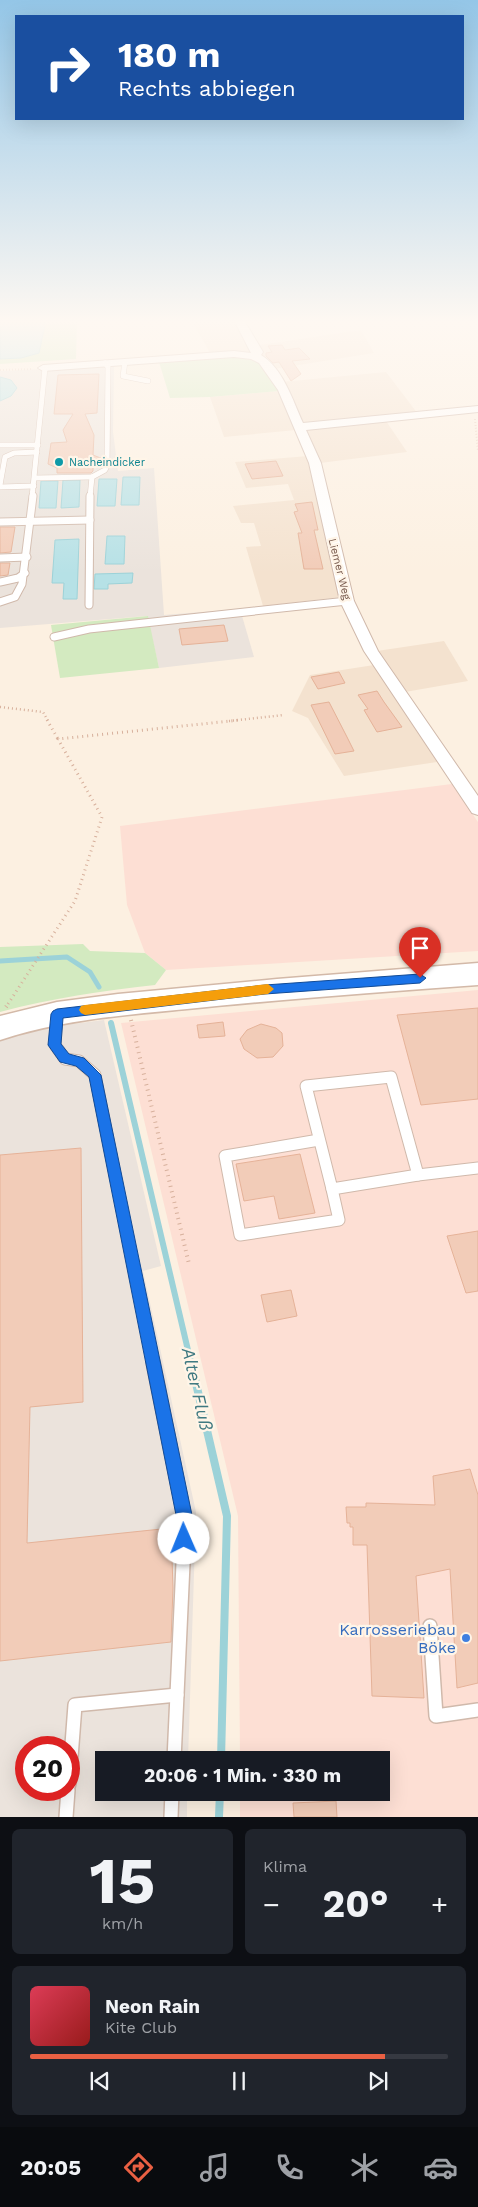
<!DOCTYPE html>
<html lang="de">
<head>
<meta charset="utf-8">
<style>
  body { margin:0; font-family:"Work Sans",sans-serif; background:#20242c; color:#f1f3f6; height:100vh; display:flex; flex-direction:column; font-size:19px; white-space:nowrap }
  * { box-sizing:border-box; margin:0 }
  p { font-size:16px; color:#9ea1a6 }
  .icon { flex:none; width:28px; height:28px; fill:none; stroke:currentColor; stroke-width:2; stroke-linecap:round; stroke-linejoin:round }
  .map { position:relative; height:1817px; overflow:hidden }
  .drawer { display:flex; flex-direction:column; gap:12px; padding:12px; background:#0d0f14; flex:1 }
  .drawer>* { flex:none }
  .guide { position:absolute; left:15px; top:15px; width:449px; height:105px; border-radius:0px; box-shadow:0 5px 20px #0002; background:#1a4fa0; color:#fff; overflow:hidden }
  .speed { position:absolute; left:15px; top:1736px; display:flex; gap:10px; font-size:25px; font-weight:700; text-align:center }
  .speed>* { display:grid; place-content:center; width:65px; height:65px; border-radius:50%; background:#171b24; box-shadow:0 5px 20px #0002; line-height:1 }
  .speed .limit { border:8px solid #d22; background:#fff; color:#111 }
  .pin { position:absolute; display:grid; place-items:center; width:42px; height:42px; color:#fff; margin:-51px -21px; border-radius:50% 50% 50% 0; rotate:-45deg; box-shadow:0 0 5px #0007 }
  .pin .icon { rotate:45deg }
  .me { position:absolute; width:55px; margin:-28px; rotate:359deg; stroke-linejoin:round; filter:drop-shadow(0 0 4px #0008) }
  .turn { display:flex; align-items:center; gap:18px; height:105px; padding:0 20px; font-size:22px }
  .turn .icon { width:65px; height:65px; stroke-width:2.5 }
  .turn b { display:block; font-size:35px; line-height:42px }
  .big { font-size:38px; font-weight:700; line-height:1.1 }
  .drawer .tile { flex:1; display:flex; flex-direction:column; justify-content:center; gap:8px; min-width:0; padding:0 18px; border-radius:8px; background:#20242c }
  .drawer .dial { align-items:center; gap:0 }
  .dial b { font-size:65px; line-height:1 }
  .song { display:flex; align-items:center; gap:15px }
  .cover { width:60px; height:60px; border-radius:8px; background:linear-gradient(135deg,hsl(350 70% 55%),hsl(0 70% 35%)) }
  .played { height:5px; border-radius:2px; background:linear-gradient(90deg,#e96043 85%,#363941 85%) }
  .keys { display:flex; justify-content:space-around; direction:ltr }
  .heat { display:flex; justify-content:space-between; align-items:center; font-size:28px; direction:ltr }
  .drawer .tiles { flex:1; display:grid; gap:12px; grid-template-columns:1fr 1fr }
  .tile:last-child { grid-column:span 2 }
  .trip { position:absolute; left:95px; top:1751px; width:295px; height:50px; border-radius:0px; background:#171b24; box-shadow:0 5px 20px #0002; font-weight:700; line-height:50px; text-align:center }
  .menu { display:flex; height:80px; justify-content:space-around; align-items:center; background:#090b0e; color:#9ea1a6 }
  .menu .icon { width:35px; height:35px }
  .menu .active { color:#e96043 }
  .menu b { font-size:22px; color:#f1f3f6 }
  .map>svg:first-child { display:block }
  .residential { fill:#f4e2cf }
  .commercial { fill:#fddfd4 }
  .industrial { fill:#ebe3dc; fill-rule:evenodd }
  .green { fill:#d3eac0 }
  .water { fill:#b6e1e6; stroke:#9cd2d8 }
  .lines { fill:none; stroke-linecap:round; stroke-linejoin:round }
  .stream-far2 { stroke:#9cd2d8; stroke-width:5 }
  .stream-far1 { stroke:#9cd2d8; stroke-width:6 }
  .stream { stroke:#9cd2d8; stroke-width:8 }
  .building { fill:#f2ccb8; stroke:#e5b298 }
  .lane-far3-casing { stroke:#d0b9ab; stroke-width:6 }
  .lane-far2-casing { stroke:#d0b9ab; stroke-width:9 }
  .lane-far1-casing { stroke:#d0b9ab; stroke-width:13 }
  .lane-casing { stroke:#d0b9ab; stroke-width:16 }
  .street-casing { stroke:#d0b9ab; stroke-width:2 }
  .secondary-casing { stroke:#d3b9a8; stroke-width:3 }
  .path-far3 { stroke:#d7b09c; stroke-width:2; stroke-dasharray:0.5 2.5; stroke-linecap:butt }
  .path-far2 { stroke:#d7b09c; stroke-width:2.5; stroke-dasharray:1 3; stroke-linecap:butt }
  .path-far1 { stroke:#d7b09c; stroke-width:3; stroke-dasharray:1 4; stroke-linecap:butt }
  .path { stroke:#d7b09c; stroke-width:4; stroke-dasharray:1 4.5; stroke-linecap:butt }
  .lane-far3 { stroke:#fff; stroke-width:5 }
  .lane-far2 { stroke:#fff; stroke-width:7 }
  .lane-far1 { stroke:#fff; stroke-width:11 }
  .lane { stroke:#fff; stroke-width:13 }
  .street { fill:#fff; fill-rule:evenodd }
  .secondary { fill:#fff; fill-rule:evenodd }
  .route { fill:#1a73e8; stroke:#114b97 }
  .slow { fill:#f59e0b }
  .culture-dot { fill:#0f9aa8; stroke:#fff5e8; stroke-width:2 }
  .shop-dot { fill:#3f7fe0; stroke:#fff5e8; stroke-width:2 }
  .labels { text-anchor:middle; stroke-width:4.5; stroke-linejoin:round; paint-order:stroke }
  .far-culture-label { font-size:11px; fill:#0d838f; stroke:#fff5e8; text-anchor:start }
  .far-street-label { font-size:11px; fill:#745548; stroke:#fff5e8 }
  .near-shop-label { font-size:16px; fill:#366cbe; stroke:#fff5e8; text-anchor:end }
  .near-water-label { font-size:18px; font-style:italic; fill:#3f7981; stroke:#fff5e8 }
</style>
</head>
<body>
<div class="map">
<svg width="478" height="1817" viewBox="0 0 478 1817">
  <rect width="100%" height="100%" fill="#fcf0e1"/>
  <g class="residential">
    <path d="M191 320H237L254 352 210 353Z"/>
    <path d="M361 330 374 353 274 369 269 361 260 357V345Z"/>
    <path d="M386 372 418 414 384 418 407 452 320 463 303 423 282 382Z"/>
    <path d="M279 391 296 430 224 437 210 397Z"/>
    <path d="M308 456 341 597 263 606 246 547 261 546 254 523H241L233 506 294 500 288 484 246 488 235 462Z"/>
    <path d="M444 641 468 681 405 692 377 651Z"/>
    <path d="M374 665 437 762 344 776 308 718 292 711 310 675Z"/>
  </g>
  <g class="commercial">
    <path d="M452 784 478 822V951L166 970 145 953 127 905 120 826Z"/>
    <path d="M478 990V1817H240V1793L381 1792V1760H240L238 1516 121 1023Z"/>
  </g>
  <g class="industrial">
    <path d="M114 366 113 432 118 471 154 468 164 615 240 609 254 657 159 668 147 616 0 628V371Z"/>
    <path d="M104 1020 161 1266 143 1271 196 1512 188 1760H104V1792L187 1793V1817H0V1040L41 1028ZM26 1748H69V1790H26Z"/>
  </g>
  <g class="green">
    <path d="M46 320H77L76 359 0 364V359L21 358 39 353Z"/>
    <path d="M232 356 260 362 279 391 210 397 170 398 159 362Z"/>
    <path d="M148 616 159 668 60 678 51 625Z"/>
    <path d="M83 944 90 951 145 953 166 970 155 985C102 991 52 998 0 1012V947Z"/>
  </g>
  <g class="water">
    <path d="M0 320H46L39 353 21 358 0 359Z"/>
    <path d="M0 377 11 380 17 388 11 396 0 401Z"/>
    <path d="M123 477H140L139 505H121Z"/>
    <path d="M99 479H117L115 506H97Z"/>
    <path d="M63 480H80L79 507 61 508Z"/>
    <path d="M41 481H58L56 508H39Z"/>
    <path d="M107 536H125L124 564H105Z"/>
    <path d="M79 539 77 599H63L64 583H52L55 540Z"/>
    <path d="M133 573 132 583 108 584V589H94L95 574Z"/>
  </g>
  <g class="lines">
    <path class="stream-far2" d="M0 961 67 957 90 972 99 987"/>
    <path class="stream-far1" d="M111 1023 191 1363"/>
    <g class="stream">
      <path d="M191 1362 227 1516 221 1760"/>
      <path d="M219 1817 220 1792"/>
    </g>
  </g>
  <g class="building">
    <path d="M282 345 285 350 299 348 310 359 292 361 301 374 291 381 279 362 273 363 266 356V353L272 352 268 346Z"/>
    <path d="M99 374 97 413 85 414 94 435 93 455 103 459V461L93 468V471L91 473H57V468L48 464 51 443 67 442 63 430 73 414H54L58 375Z"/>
    <path d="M276 461 283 476 252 479 245 464Z"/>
    <path d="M312 502 318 530H314L323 569H304L298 533H302L294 512 298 511 295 504Z"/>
    <path d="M0 527H15L11 552 0 553Z"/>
    <path d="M0 563H10L8 575 0 576Z"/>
    <path d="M224 625 228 641 182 645 179 629Z"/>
    <path d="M339 672 345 683 318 689 311 677Z"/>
    <path d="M377 691 384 702 402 727 377 732 364 710 368 709 358 695Z"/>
    <path d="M329 702 347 737 354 751 335 754 311 705Z"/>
    <path d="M478 1008V1099L421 1105 397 1015Z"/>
    <path d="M223 1022 225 1036 199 1038 197 1025Z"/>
    <path d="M261 1024 276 1028 282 1033 283 1046 273 1057 257 1058 244 1049 240 1039 247 1030Z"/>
    <path d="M81 1148 83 1402 30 1407 27 1543 171 1528 173 1588 171 1642 0 1661V1155Z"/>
    <path d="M300 1154 315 1213 279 1219 274 1196 244 1201 236 1164Z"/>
    <path d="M478 1231V1291L466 1293 447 1236Z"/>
    <path d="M291 1290 297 1316 267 1322 261 1295Z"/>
    <path d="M470 1469 478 1495V1683L457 1688 450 1569 416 1576 424 1698 372 1696 367 1545H353V1527H350V1523H347L346 1507H366V1503L435 1505 433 1476Z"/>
    <path d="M336 1801 337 1817H294L293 1803Z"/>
  </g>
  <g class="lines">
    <defs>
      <g id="lane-far3">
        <path d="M125 362 123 376 148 381"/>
        <path d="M0 445H38"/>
        <path d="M35 478 92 477"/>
        <path d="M0 485 5 457 14 453 37 452"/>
        <path d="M0 487 34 486"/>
        <path d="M32 497 45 368"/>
        <path d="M90 497 92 477 105 470 107 466 108 367 105 363"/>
      </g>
      <g id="lane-far2">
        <path d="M0 522 90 520"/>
        <path d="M0 558 27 557"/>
        <path d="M0 582 18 578 25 573"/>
        <path d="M0 602 15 597 22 584 33 496"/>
        <path d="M89 605 90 496"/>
        <path d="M54 637 89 629 347 601"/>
      </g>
      <g id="lane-far1">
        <path d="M57 1015 55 1045 65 1059 79 1061 95 1075 153 1363"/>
        <path d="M391 1077 418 1175 332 1189 306 1086Z"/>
        <path d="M319 1140 225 1156 240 1235 339 1220 332 1189"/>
        <path d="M418 1175 478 1168"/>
      </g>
      <g id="lane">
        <path d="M153 1362 185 1520 174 1760"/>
        <path d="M430 1626 436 1716 478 1710"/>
        <path d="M69 1784 75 1705 177 1695"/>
        <path d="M66 1817 68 1790"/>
        <path d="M171 1817 172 1792"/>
      </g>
      <path id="street" d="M234 320H244L263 352 261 355C283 368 293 401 303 423L478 406V412L306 430 321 463 354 601 378 651 478 796V815L472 813 364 651 340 601 309 463 278 390 259 363 251 359 234 357 43 371 38 368 43 365 234 351 251 353Z"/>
      <path id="secondary" d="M478 963V985C381 992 284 999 187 1009 124 1015 60 1020 0 1040V1016L57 1002 118 994 277 979Z"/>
    </defs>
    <use href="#lane-far3" class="lane-far3-casing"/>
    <use href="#lane-far2" class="lane-far2-casing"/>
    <use href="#lane-far1" class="lane-far1-casing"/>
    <use href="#lane" class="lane-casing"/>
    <use href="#street" class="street-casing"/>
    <use href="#secondary" class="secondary-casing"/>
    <g class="path-far3">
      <path d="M0 370 32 369"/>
      <path d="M475 419 478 451"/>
    </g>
    <g class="path-far2">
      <path d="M0 707 43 712 48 721"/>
      <path d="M229 721 284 715"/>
    </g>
    <g class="path-far1">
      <path d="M47 720 58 739"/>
      <path d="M8 1004 75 901 102 817 58 739 240 720"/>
    </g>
    <g class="path">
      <path d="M6 1007 9 1003"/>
      <path d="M131 1020 189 1264"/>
    </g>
    <use href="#lane-far3" class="lane-far3"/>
    <use href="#lane-far2" class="lane-far2"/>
    <use href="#lane-far1" class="lane-far1"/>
    <use href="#lane" class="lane"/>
    <use href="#street" class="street"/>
    <use href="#secondary" class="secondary"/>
  </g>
  <linearGradient id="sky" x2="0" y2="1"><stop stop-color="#94c6e7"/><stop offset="0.56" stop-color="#fef8f2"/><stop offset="1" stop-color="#fef8f2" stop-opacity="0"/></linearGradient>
  <rect width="478" height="574" fill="url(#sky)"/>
  <path class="route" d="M420 974 426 978 420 983 265 994 63 1018 61 1044 69 1054 84 1058 101 1075 193 1520V1539L190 1545 184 1548 178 1545 176 1539 177 1520 89 1077 76 1066 60 1062 48 1045 51 1014 53 1011 57 1009 265 985Z"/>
  <path class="slow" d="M268 984 274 989 268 994 85 1015 81 1013 79 1010 81 1006 85 1005Z"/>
  <circle class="culture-dot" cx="59" cy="462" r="5"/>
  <circle class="shop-dot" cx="466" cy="1638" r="5"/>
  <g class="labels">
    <g class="far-culture-label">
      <text x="69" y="466">Nacheindicker</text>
    </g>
    <g class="far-street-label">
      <text transform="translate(340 569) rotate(76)" y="4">Liemer Weg</text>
    </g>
    <g class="near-shop-label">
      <text x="456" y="1635">Karrosseriebau<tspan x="456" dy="18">Böke</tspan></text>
    </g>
    <g class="near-water-label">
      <text transform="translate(197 1389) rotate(77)" y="6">Alter Fluß</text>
    </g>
  </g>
</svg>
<div class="speed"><div class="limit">20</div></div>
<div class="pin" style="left:420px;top:978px;background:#d93025"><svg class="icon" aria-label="arrive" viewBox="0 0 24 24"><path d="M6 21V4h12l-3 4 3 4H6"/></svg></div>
<svg class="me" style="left:184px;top:1539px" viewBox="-20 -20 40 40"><circle r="19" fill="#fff"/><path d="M0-13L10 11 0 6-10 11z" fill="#1a73e8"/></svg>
<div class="trip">20:06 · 1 Min. · 330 m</div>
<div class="guide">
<div class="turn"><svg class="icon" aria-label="right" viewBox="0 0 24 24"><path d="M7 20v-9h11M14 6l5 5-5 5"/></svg><div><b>180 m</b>Rechts abbiegen</div></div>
</div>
</div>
<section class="drawer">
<div class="tiles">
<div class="tile dial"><b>15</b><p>km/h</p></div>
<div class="tile"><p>Klima</p>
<div class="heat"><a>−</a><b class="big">20°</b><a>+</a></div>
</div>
<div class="tile">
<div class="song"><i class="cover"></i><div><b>Neon Rain</b><p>Kite Club</p></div></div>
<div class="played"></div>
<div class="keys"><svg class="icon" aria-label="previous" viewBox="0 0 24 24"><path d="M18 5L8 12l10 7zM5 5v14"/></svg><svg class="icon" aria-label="pause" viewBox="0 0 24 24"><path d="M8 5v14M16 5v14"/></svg><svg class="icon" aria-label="next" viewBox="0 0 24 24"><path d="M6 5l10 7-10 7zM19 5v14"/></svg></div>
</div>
</div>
</section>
<nav class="menu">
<b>20:05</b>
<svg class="icon active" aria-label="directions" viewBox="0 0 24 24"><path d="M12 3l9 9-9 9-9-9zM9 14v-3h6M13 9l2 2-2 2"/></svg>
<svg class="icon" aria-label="music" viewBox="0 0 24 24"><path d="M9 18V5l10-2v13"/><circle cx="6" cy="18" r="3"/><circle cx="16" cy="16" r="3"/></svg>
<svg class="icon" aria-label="phone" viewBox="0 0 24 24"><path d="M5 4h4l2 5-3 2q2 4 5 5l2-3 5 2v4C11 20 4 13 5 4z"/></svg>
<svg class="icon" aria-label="climate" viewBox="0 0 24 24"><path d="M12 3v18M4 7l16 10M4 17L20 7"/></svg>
<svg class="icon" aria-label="car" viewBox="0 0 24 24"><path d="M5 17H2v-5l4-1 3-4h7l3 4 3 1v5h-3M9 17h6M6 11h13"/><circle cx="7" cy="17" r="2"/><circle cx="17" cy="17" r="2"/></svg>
</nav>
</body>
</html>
